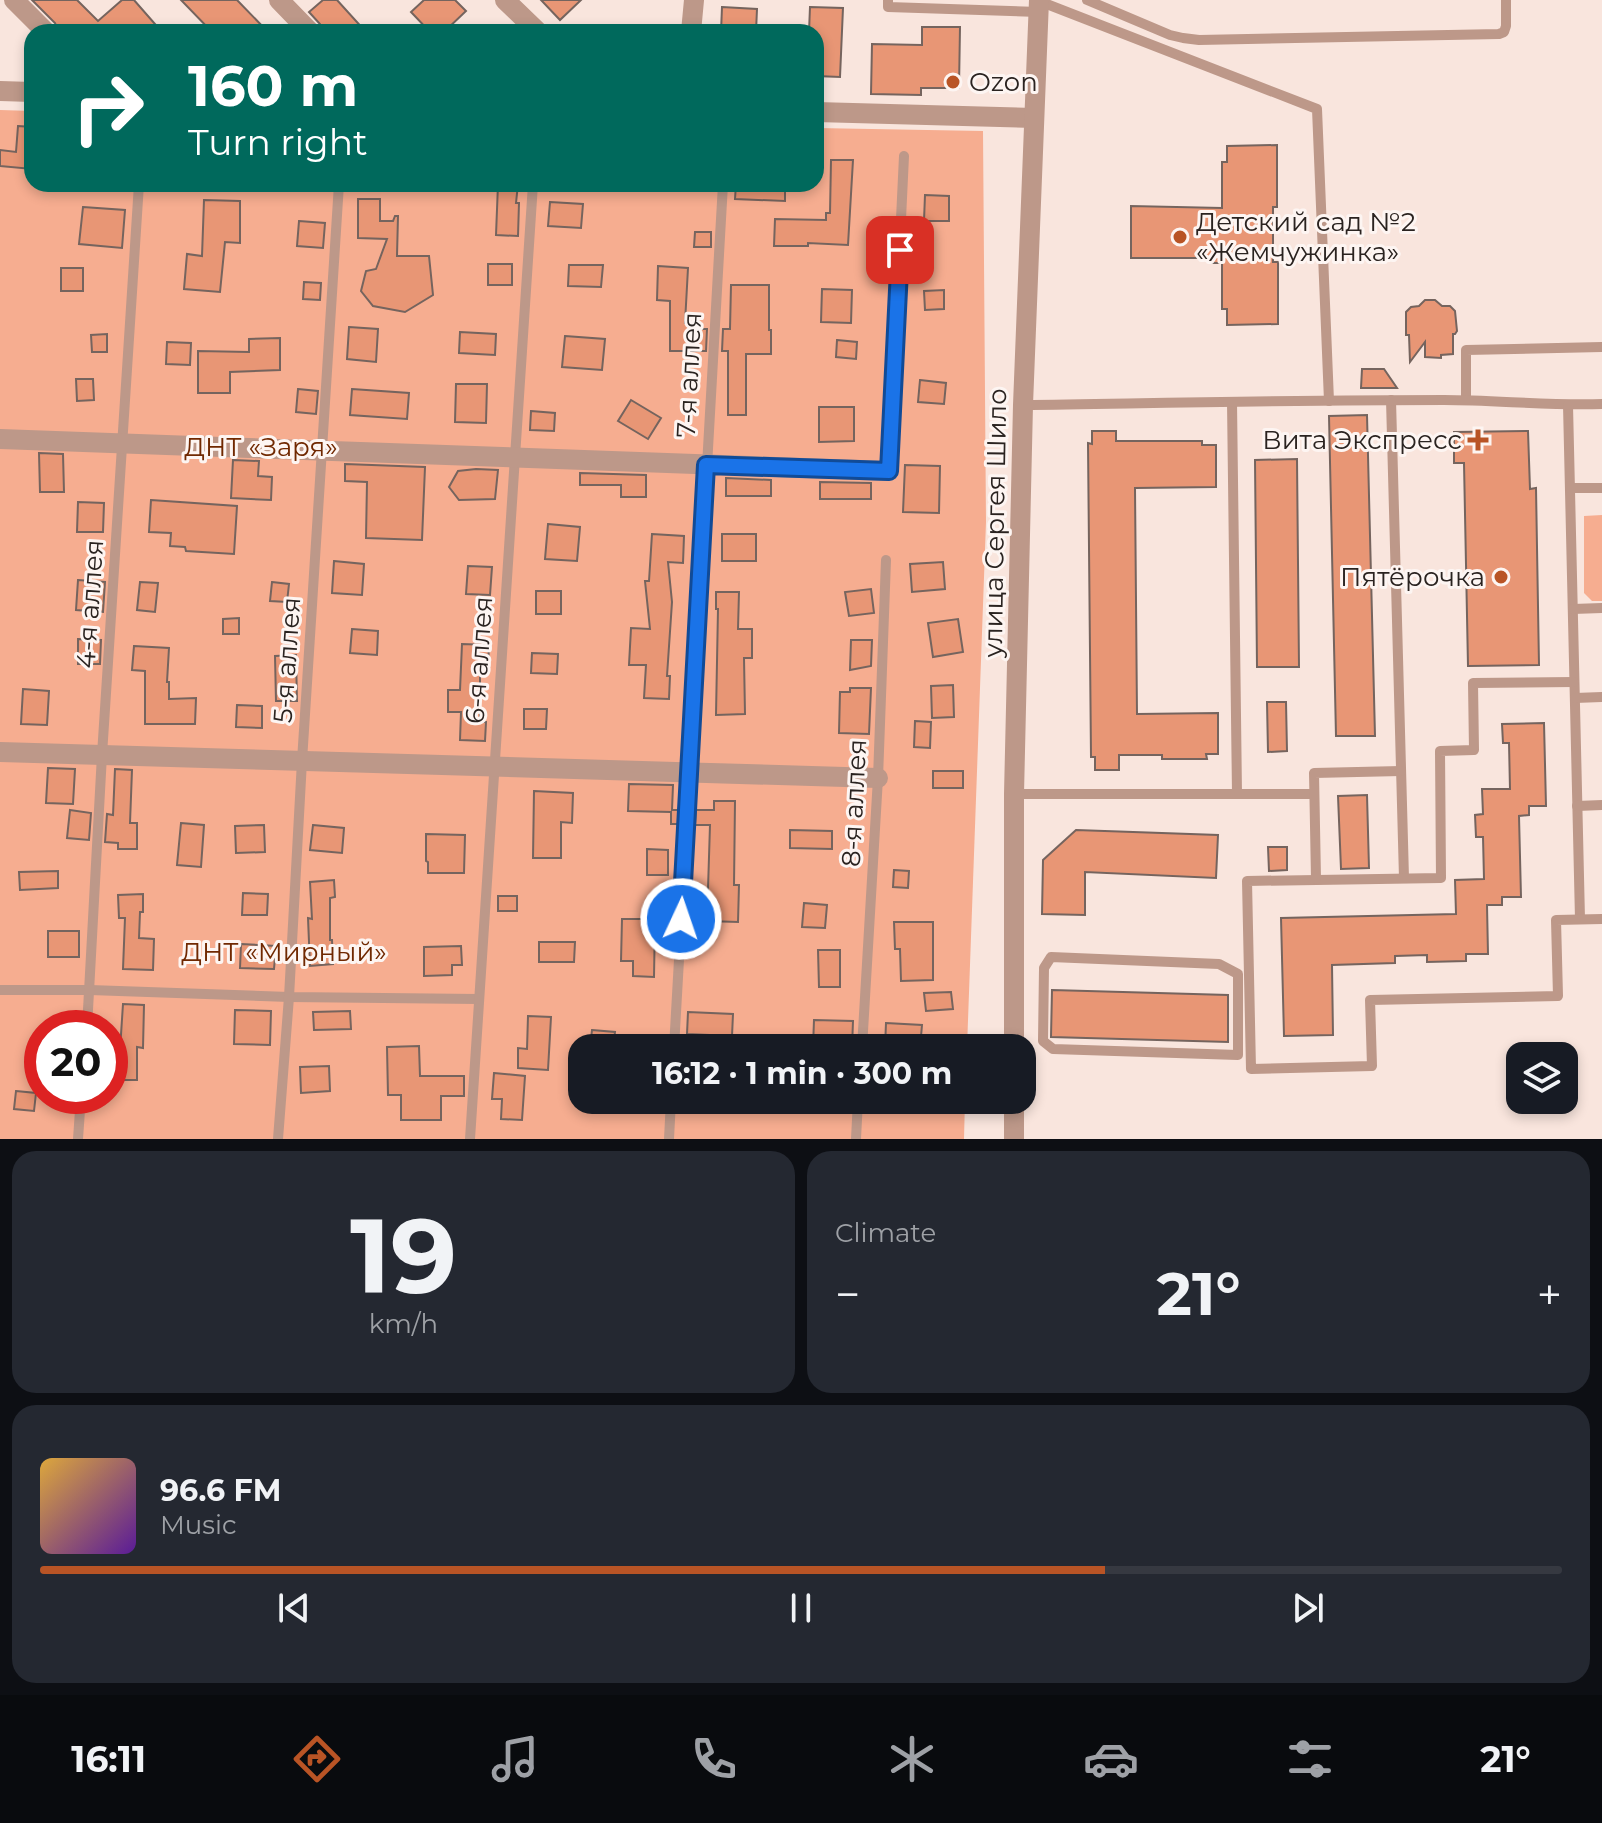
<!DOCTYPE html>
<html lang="en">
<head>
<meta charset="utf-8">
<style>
  body { margin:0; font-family:Montserrat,sans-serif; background:#242831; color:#f1f3f6; height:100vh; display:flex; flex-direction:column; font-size:30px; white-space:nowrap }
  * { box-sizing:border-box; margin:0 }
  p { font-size:26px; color:#9ea1a6 }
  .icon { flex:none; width:44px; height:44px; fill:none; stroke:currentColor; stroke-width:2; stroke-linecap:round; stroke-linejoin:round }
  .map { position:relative; height:1139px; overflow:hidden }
  .sheet { display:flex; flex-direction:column; gap:12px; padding:12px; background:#0d0f14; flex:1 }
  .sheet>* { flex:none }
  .top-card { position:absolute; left:24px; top:24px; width:800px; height:168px; border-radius:24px; box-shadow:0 4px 12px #0003; background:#00695c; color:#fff; overflow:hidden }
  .controls { position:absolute; left:1506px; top:1042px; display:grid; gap:16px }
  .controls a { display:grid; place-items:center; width:72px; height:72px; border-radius:16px; background:#171b24; box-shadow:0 4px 12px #0003; font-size:40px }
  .speed { position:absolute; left:24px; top:1010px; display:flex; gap:16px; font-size:40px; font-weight:700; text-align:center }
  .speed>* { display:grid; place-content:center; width:104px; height:104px; border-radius:50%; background:#171b24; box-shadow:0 4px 12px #0003; line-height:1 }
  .speed .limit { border:12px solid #d22; background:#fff; color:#111 }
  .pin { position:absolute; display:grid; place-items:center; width:68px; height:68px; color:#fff; margin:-34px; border-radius:16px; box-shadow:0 4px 12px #0006 }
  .me { position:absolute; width:88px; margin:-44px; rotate:3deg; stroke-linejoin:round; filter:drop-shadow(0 0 6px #0008) }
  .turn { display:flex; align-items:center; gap:28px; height:168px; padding:0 32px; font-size:36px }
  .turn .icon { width:104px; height:104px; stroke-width:2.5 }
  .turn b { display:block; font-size:56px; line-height:68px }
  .big { font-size:60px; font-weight:700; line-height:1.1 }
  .sheet .tile { flex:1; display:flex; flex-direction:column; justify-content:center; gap:12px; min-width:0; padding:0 28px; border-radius:24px; background:#242831 }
  .sheet .dial { align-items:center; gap:0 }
  .dial b { font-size:104px; line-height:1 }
  .song { display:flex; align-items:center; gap:24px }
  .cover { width:96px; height:96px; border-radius:12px; background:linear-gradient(135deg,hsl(40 70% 55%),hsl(270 70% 35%)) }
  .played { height:8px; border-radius:4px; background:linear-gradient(90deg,#b95425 70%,#363941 70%) }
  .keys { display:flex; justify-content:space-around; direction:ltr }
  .heat { display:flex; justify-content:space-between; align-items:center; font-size:44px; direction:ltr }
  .sheet .tiles { flex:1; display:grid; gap:12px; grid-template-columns:1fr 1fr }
  .tile:last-child { grid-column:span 2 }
  .trip { position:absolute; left:568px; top:1034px; width:468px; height:80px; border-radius:24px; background:#171b24; box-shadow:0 4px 12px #0003; font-weight:700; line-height:80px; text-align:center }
  .tab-bar { display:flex; height:128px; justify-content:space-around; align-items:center; background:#090b0e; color:#9ea1a6 }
  .tab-bar .icon { width:56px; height:56px }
  .tab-bar .active { color:#b95425 }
  .tab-bar b { font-size:36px; color:#f1f3f6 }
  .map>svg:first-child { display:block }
  .green { fill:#f6ad90; fill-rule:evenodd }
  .building { fill:#e89675; stroke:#75645e; stroke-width:2 }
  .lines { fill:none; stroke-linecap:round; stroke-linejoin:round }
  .lane { stroke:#bd9889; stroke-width:10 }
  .street { stroke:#bd9889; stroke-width:20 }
  .route-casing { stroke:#114b97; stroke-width:20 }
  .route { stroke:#1a73e8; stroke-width:14 }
  .poi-dot { fill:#b95425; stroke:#fdf5f2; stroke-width:3 }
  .labels { text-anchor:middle; stroke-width:6; stroke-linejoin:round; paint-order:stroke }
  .poi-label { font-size:26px; fill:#2a2320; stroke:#fdf5f2; text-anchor:start }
  .street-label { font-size:26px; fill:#2a2320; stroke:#fdf5f2 }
  .park-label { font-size:26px; fill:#702801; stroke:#fdf5f2 }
</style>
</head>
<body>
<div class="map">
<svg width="1602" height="1139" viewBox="0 0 1602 1139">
  <rect width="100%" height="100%" fill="#f9e5dd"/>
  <g class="green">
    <path d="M0 110 32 111V184H816V128L983 131 986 522 967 1048H582V1100H965L964 1139H0ZM42 1028H110V1096H42Z"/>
    <path d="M1602 515V601H1592L1584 593V516Z"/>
  </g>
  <g class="building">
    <path d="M32 0H77L98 21 122 0H134L162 32H59L55 23Z"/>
    <path d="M181 0H237L268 32H212Z"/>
    <path d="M323 0H337L366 32H323L320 24 309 12Z"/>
    <path d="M424 0H455L466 11 444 32H430L411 12Z"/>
    <path d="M541 0H581L560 20Z"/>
    <path d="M722 7 757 9 756 32H721Z"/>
    <path d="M810 7 843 8 840 77 816 76V32H809Z"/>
    <path d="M922 27H960L959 88H921V95L871 94 872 44 922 45Z"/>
    <path d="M18 126 32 127V169L0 166V150L16 152Z"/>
    <path d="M1277 145V207H1273V262H1278V324L1227 325V309H1222V263H1212V258H1131V206L1222 208V162H1227V146Z"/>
    <path d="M831 160H853L848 245 808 243V246H774L775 219 826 220V213H830Z"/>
    <path d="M498 184H518L516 203H519L518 236 496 235Z"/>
    <path d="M736 184H785V201L735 199Z"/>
    <path d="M925 195 949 196V221H924Z"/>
    <path d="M358 199H380V221H393L395 216H398L397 256H429L433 295 405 312 373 306 361 291 366 271 376 269 387 239 358 238Z"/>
    <path d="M204 200 240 201V243L225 242 220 292 184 289 187 254 202 256Z"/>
    <path d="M550 202 583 204 581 228 548 226Z"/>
    <path d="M83 207 125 210 122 248 79 244Z"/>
    <path d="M299 221 325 223 323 248 297 246Z"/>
    <path d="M695 232H711V247H694Z"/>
    <rect x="488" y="264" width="24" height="21"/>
    <path d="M569 265H603L601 287 568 286Z"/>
    <path d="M658 266 688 268 685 323H701V329H707L706 351H670V301L657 300Z"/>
    <rect x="61" y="268" width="22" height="23"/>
    <path d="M304 282 321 283 320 300 303 299Z"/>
    <path d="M731 285H769V330H771V354H746V415H728V351H722L723 329H730Z"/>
    <path d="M822 289 852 290 851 323 821 322Z"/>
    <path d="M944 290V309L925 310 924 291Z"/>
    <path d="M1425 300H1435L1442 306H1450L1455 311 1457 331 1455 334H1453V354L1441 355V358L1425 357V342L1410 362 1409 335H1406V312L1411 307 1419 306Z"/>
    <path d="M349 327 378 329 376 362 347 359Z"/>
    <path d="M460 332 496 334 495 355 459 353Z"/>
    <path d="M107 334V352H92L91 335Z"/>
    <path d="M565 336 605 339 602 370 562 367Z"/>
    <path d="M280 338V370L230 372V393H198V351L249 352V339Z"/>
    <path d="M837 340 857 342 856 359 836 357Z"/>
    <path d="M167 342 191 343 190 365 166 364Z"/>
    <path d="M1362 369H1384L1397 388H1361Z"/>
    <path d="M76 379H93L94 400 77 401Z"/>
    <path d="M920 380 946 383 944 404 918 402Z"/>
    <path d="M456 384H487L486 423 455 422Z"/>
    <path d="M298 389 318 391 316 414 296 412Z"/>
    <path d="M352 389 409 393 407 419 350 415Z"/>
    <path d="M631 400 661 418 648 439 618 421Z"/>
    <path d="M819 407H854V441L819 442Z"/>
    <path d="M531 411 555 413 554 431 530 430Z"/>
    <path d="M1367 415 1375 736H1336L1329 416Z"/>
    <path d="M1092 431H1116V441H1202V445H1216V487L1135 488 1137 714 1218 713V754H1206L1207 759H1162V755H1119V770H1095V757H1091L1088 443 1092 444Z"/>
    <path d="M1528 431 1530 489 1536 488 1539 665 1468 666 1464 463H1454V432Z"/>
    <path d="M39 453 63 454 64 492H40Z"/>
    <path d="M1297 459 1299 667H1257L1255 460Z"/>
    <path d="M233 460 259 461 258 476 272 477 271 500 231 498Z"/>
    <path d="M345 464 425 467 422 540 366 538 367 482 345 481Z"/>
    <path d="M905 465 940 466 939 513 903 512Z"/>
    <path d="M476 469 498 470 495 499 459 500 449 487 458 471Z"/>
    <path d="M580 473 646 475V497H621V485H580Z"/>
    <path d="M726 478 771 480V496H726Z"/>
    <path d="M820 482 871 483V499H820Z"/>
    <path d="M151 500 237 506 234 554 186 551 185 547 170 546 171 533 149 532Z"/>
    <path d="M78 502 104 503 103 532H77Z"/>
    <path d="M548 524 580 527 577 561 545 559Z"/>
    <path d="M652 534 684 536 683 563 668 562 672 602 667 676H670L669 699 644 698 646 665H629L631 628 650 629 645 581H649Z"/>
    <rect x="722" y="534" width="34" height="27"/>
    <path d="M334 561 364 564 362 595 332 593Z"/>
    <path d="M943 562 945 589 912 592 910 564Z"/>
    <path d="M468 566 492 567 490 595 466 594Z"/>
    <path d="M78 580 105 582 103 612 76 610Z"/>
    <path d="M140 582 158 583 155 612 137 610Z"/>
    <path d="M272 582 289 584 287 602 270 601Z"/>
    <path d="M871 589 874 613 849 616 845 592Z"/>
    <rect x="536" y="591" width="25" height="23"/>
    <path d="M716 592H739L738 629H752V658H744L745 714 716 715 718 609H716Z"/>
    <path d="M239 618V634H223V619Z"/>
    <path d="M958 619 963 652 933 657 928 623Z"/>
    <path d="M352 629 378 631 377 655 350 653Z"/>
    <path d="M78 639 101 640 100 664H78Z"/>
    <path d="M851 640H872L871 666 850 670Z"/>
    <path d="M462 644 489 645 488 668H480V722H486L485 741 460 740 461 712H448V690H460Z"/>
    <path d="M134 646 169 648 167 682H169V699L196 698 195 724H145V671L132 670Z"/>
    <path d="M532 653 558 654 557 674 531 673Z"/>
    <path d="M296 655 297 701H276L275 656Z"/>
    <path d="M953 685 954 717 932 718 931 686Z"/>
    <path d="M850 688H871L869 734 839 733 840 692H850Z"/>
    <path d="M23 689 49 691 47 725 21 724Z"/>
    <path d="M1267 702H1286L1287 751 1268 752Z"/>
    <path d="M237 705 262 706V728L236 727Z"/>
    <path d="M524 709H547L546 729H524Z"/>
    <path d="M915 721 931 722 930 748 914 747Z"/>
    <path d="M1544 723 1546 806H1529V815L1519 816 1521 897H1502V905H1487L1488 954H1466V961L1427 962V955L1395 956V963L1332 965 1333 1035 1284 1036 1281 918 1456 914 1455 880 1484 879 1483 837H1476L1475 815 1483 814 1482 789H1510L1509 743H1503L1502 724Z"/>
    <path d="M48 768 75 769 73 804 46 803Z"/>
    <path d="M115 769 132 770 130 823H137V849H118V843L105 842 107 814 113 815Z"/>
    <rect x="933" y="771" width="30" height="17"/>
    <path d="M629 784 673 785 672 810H680L679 824H671V812L628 811Z"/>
    <path d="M534 791 573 793 572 823 561 822V858H533Z"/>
    <path d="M1367 795 1369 868 1341 869 1338 796Z"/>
    <path d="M714 801H735L734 885H739L738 922 707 921 710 825H695L696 810H714Z"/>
    <path d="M70 810 91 813 89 840 67 838Z"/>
    <path d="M181 823 204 825 201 867 177 865Z"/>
    <path d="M264 825 265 852 236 853 235 826Z"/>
    <path d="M313 825 344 828 342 853 310 850Z"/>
    <path d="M790 830 832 831V849L790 848Z"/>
    <path d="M1076 830 1218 835 1216 878 1085 872V915L1042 914 1043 860Z"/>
    <path d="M426 834 465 835 464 873H428V862L426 861Z"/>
    <path d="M1268 847H1287V870L1269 871Z"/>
    <path d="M647 849 668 850V875H647Z"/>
    <path d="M894 870 909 871 908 888 893 887Z"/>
    <path d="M58 871V888L20 890 19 872Z"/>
    <path d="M334 880 335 897 330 898V940H332L333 964 310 966 308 918 312 919 310 882Z"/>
    <path d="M243 893 268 894 267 915H242Z"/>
    <path d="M143 894V912H140L139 938 154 939 153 970 123 969 125 918H119L118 895Z"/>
    <rect x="498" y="896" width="19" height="15"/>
    <path d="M804 903 827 905 825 928 802 927Z"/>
    <path d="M622 919H655L654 977 633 976V961H621Z"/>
    <path d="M894 922H933V980L901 981 900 949H895Z"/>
    <rect x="48" y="931" width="31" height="26"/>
    <path d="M539 942H575L574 962H539Z"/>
    <path d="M241 944 276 946 274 969 240 968Z"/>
    <path d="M461 946 462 965H452V975L424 976V947Z"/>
    <path d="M818 950H840V987H819Z"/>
    <path d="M1052 990 1228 995V1042L1051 1037Z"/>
    <path d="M951 992 953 1009 926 1011 924 993Z"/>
    <path d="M123 1004 144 1005 143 1048 137 1047V1080H110V1065H119Z"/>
    <path d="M235 1010 271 1011 270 1045 234 1044Z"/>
    <path d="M350 1011 351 1029 314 1030 313 1012Z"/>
    <path d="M688 1012 733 1014 732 1036 687 1034Z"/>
    <path d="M528 1016 551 1017 548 1070 518 1068V1048L527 1049Z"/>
    <path d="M814 1020 853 1021 852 1048 813 1047Z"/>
    <path d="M886 1023 922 1025 920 1048H885Z"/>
    <path d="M592 1030 615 1032 613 1048H590Z"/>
    <path d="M419 1046 420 1076H464V1096H441V1120H401V1095H388L387 1047Z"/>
    <path d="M329 1066 330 1091 301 1093 300 1067Z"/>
    <path d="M494 1073 525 1076 522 1120 501 1119 502 1099H492Z"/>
    <path d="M16 1091 36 1093 34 1111 14 1109Z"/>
  </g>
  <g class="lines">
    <g class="lane">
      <path d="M888 0V7L1039 12"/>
      <path d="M1087 0 1170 35 1183 38 1199 40 1499 34 1504 32 1506 26V0"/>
      <path d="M1039 1 1317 109 1329 401"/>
      <path d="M1391 400 1404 878"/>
      <path d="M1466 400V350L1602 347"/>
      <path d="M1232 402 1237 794"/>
      <path d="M1023 405C1163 403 1303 400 1444 400 1497 400 1549 406 1602 404"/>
      <path d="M1568 405 1580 919"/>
      <path d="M889 471 904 156"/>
      <path d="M1570 488H1602"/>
      <path d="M1573 609 1602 608"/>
      <path d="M1574 682 1473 683 1474 750 1440 751 1441 878 1247 881 1251 1069 1372 1066 1370 1000 1558 996 1556 920 1602 919"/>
      <path d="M1575 698 1602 697"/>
      <path d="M1014 794H1314"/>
      <path d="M1577 806 1602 805"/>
      <path d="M1316 879 1314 773 1401 771"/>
      <path d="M1051 957 1219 964 1238 974V1055L1053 1049 1043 1041 1044 968Z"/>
      <path d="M0 990H90L289 997 478 999"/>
      <path d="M87 1028 102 755 139 184"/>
      <path d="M674 1048 723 184"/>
      <path d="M862 1048 878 778 886 560"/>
      <path d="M78 1139 81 1096"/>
      <path d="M278 1139 289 997 302 761 339 184"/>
      <path d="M470 1139 533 184"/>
      <path d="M669 1139 671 1100"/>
      <path d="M856 1139 858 1100"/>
    </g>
    <g class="street">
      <path d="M14 0 46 32"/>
      <path d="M279 0 310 32"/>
      <path d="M505 0 538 32"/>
      <path d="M691 32 694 0"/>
      <path d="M0 91 32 92"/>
      <path d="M816 112 1034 118"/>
      <path d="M0 439 889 471"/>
      <path d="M0 752 878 778"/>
      <path d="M1014 1048V794L1023 405 1039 0"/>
      <path d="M1014 1100V1139"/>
    </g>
  </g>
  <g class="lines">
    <defs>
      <path id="route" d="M681 919 706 465 889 471 900 250"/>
    </defs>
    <use href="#route" class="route-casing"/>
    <use href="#route" class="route"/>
  </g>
  <g class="poi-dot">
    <circle cx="953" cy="82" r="8"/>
    <circle cx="1180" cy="237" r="8"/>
    <path d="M1474 428h8v8h8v8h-8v8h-8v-8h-8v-8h8z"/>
    <circle cx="1501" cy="577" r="8"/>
  </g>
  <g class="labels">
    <g class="poi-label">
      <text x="969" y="91">Ozon</text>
      <text x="1196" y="231">Детский сад №2<tspan x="1196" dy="30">«Жемчужинка»</tspan></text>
      <text x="1462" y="449" text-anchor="end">Вита Экспресс</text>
      <text x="1485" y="586" text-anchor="end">Пятёрочка</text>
    </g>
    <g class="street-label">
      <text transform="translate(689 375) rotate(-87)" y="9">7-я аллея</text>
      <text transform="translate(995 523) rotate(-89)" y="9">улица Сергея Шило</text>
      <text transform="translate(90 604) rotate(-86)" y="9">4-я аллея</text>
      <text transform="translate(287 660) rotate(-86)" y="9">5-я аллея</text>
      <text transform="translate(479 660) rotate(-86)" y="9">6-я аллея</text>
      <text transform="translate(854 803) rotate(-87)" y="9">8-я аллея</text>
    </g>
    <g class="park-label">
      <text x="261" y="456">ДНТ «Заря»</text>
      <text x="284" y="961">ДНТ «Мирный»</text>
    </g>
  </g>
</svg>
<div class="controls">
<a><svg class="icon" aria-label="layers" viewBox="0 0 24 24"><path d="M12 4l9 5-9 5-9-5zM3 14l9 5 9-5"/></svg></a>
</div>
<div class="speed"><div class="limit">20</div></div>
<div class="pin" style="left:900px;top:250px;background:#d93025"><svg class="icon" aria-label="arrive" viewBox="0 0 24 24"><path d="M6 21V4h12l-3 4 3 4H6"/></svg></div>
<svg class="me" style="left:681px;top:919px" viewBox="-20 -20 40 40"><circle r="17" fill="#1a73e8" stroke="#fff" stroke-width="3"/><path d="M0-11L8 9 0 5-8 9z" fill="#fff"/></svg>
<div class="trip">16:12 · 1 min · 300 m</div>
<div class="top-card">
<div class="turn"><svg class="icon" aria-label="right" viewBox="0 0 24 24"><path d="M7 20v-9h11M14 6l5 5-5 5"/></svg><div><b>160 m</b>Turn right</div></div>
</div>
</div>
<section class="sheet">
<div class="tiles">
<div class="tile dial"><b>19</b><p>km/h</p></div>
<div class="tile"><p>Climate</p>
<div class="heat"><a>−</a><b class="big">21°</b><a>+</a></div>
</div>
<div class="tile">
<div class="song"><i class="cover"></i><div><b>96.6 FM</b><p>Music</p></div></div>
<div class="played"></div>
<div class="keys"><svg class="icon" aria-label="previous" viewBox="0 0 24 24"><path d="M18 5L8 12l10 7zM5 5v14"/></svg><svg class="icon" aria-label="pause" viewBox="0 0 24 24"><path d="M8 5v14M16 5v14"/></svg><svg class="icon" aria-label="next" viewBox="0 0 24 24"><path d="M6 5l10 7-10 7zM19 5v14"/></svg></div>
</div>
</div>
</section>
<nav class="tab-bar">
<b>16:11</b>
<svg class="icon active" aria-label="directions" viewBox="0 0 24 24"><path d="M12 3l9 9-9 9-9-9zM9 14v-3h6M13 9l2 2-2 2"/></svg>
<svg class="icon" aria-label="music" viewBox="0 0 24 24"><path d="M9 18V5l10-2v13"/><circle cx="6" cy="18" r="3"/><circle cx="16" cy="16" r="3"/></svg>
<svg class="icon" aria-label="phone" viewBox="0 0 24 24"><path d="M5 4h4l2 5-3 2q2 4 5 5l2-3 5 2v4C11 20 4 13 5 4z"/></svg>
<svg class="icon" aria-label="climate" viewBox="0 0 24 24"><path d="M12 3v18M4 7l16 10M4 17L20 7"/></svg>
<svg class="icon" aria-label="car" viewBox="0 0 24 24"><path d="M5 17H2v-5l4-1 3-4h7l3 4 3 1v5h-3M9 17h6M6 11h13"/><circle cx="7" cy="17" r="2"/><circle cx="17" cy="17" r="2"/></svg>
<svg class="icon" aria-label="filters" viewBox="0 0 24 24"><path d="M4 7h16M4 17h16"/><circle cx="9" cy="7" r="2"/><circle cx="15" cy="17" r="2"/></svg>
<b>21°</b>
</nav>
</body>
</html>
